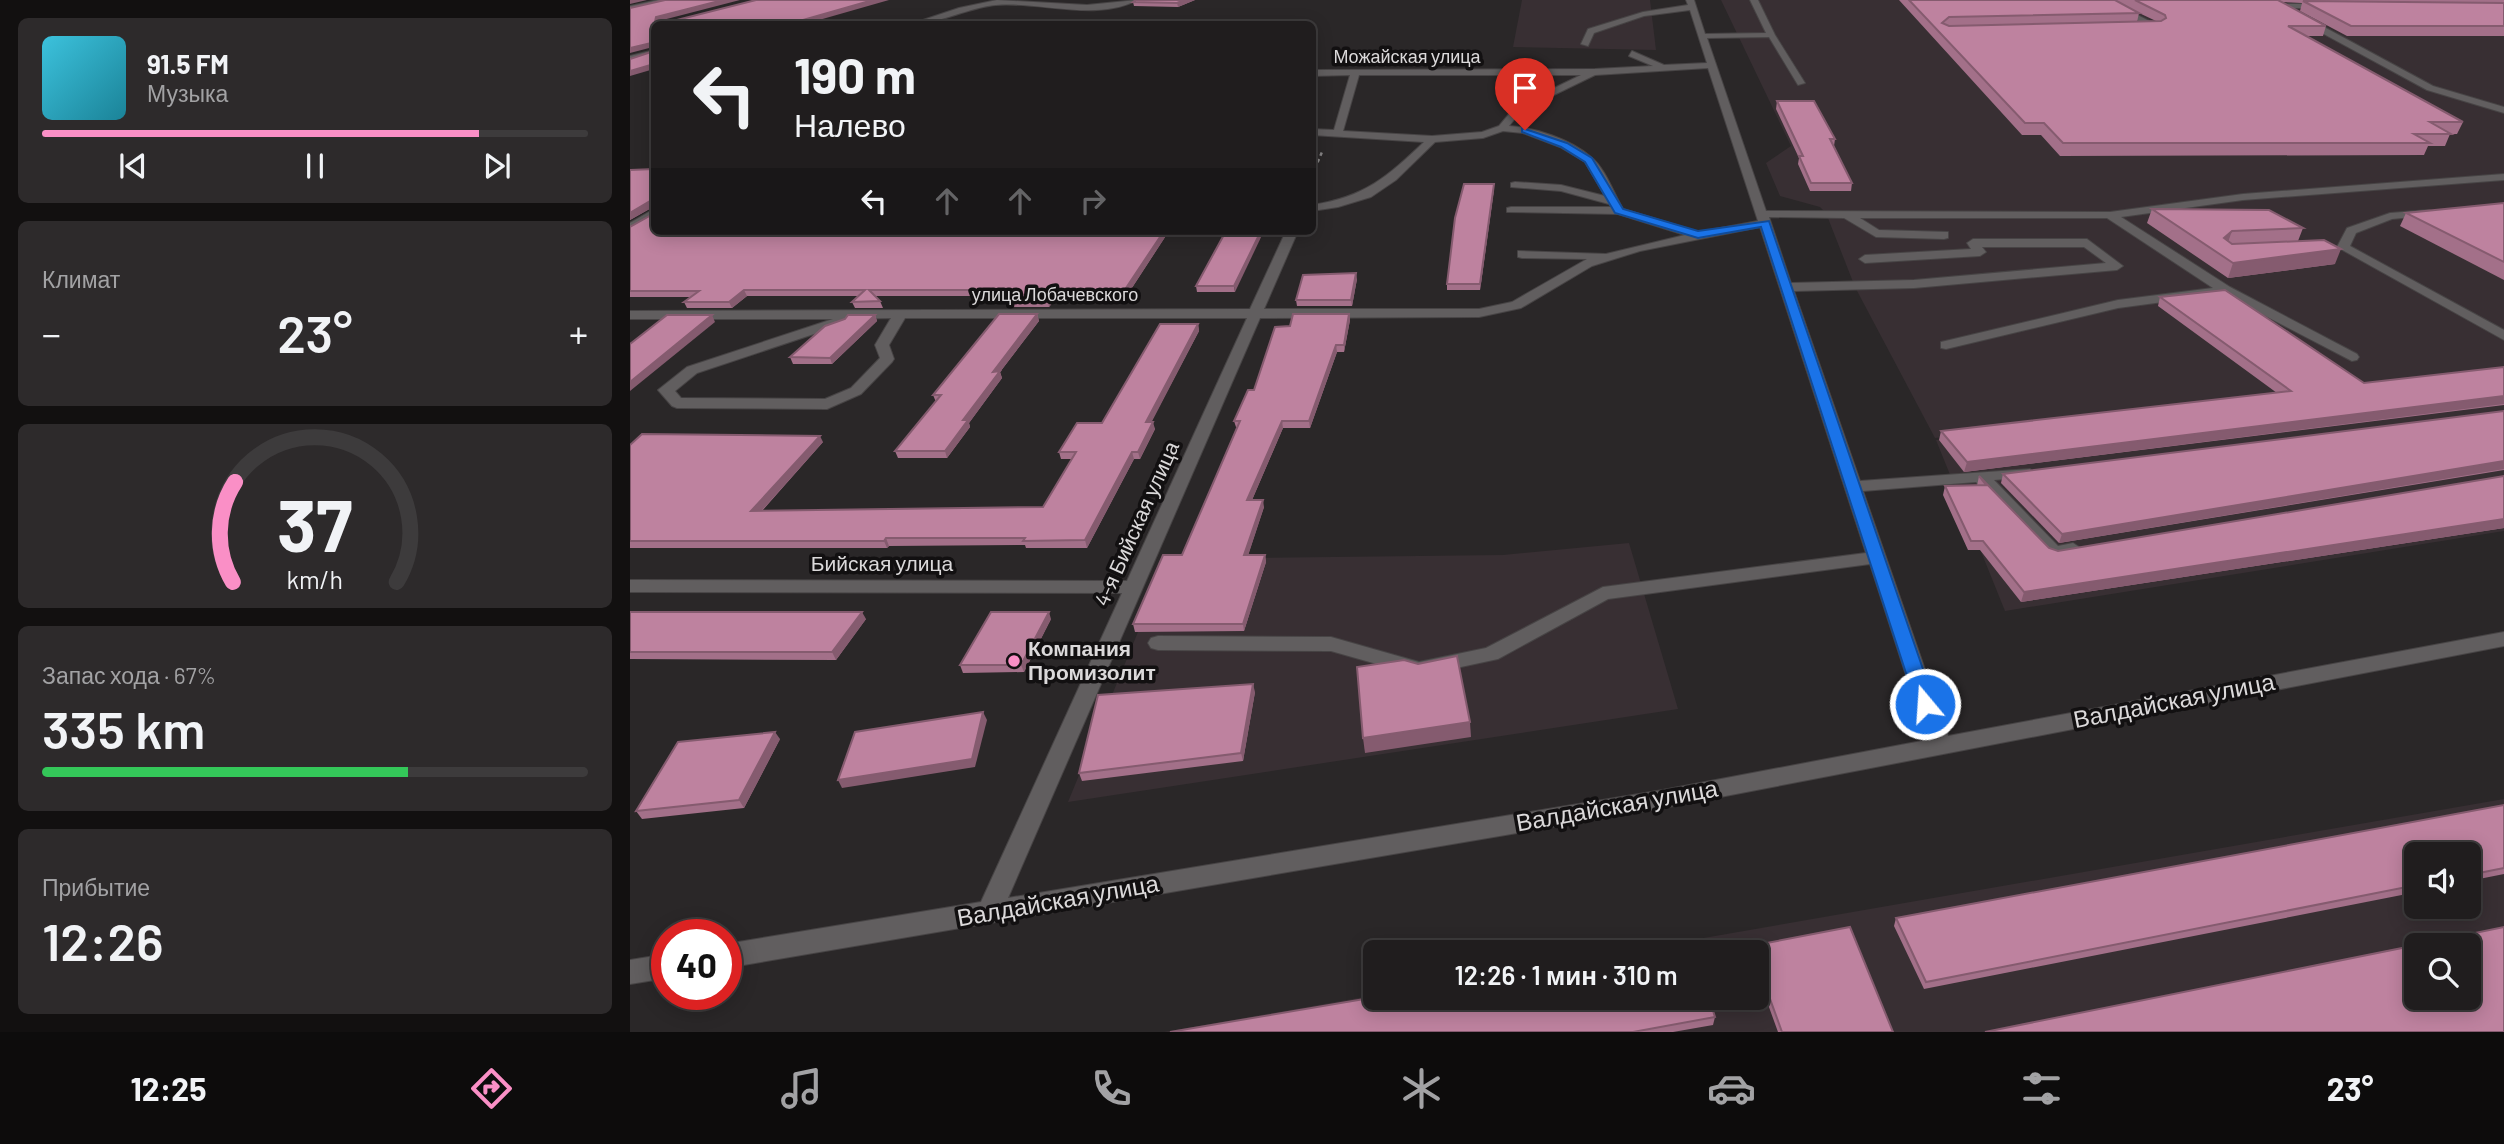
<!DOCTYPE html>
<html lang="ru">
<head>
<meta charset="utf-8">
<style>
  body { margin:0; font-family:Barlow,sans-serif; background:#2d2a2b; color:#f1f3f6; height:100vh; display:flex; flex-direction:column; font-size:26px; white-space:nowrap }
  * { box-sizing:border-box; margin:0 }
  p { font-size:23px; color:#a2a2a4 }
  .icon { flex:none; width:38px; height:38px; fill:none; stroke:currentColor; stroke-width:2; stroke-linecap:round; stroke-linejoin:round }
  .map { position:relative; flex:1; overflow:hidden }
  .details { display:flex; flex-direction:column; gap:18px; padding:18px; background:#121010; width:630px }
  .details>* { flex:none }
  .hud { position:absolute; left:21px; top:21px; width:665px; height:214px; border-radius:10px; box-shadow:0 4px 18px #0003,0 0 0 2px #3d3b3c; background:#201d1e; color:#f1f3f6; overflow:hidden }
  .buttons { position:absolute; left:1774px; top:842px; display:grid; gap:14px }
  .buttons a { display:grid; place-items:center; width:77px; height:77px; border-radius:10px; background:#201d1e; box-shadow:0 4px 18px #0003,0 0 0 2px #3d3b3c; font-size:35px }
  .speed { position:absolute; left:21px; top:919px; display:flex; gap:14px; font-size:35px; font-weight:700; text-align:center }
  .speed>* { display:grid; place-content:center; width:91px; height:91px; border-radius:50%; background:#201d1e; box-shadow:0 4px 18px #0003,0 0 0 2px #3d3b3c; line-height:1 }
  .speed .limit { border:10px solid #d22; background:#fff; color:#111 }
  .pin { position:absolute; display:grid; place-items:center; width:60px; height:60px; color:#fff; margin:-72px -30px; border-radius:50% 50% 50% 0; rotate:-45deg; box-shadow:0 0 7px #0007 }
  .pin .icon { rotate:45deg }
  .me { position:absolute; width:77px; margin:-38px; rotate:342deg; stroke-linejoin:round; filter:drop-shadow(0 0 5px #0008) }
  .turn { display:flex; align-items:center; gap:24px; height:147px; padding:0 28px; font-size:32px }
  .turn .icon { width:91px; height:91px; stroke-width:2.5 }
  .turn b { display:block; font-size:49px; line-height:60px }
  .lanes { display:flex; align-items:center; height:66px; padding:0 28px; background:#0003; justify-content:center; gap:35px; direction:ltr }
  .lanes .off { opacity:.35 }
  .big { font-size:52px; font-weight:600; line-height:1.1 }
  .details .widget { flex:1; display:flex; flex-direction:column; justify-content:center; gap:10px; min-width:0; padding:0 24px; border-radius:10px; background:#2d2a2b }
  .details .dial { align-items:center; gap:0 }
  .dial svg { height:182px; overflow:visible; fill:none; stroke:#3d3b3c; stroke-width:7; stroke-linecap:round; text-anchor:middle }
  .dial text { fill:#f1f3f6; stroke:none }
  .song { display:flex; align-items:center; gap:21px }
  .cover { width:84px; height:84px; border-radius:10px; background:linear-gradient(135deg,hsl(190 70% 55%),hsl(190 70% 35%)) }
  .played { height:7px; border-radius:4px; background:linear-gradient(90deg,#fa8fc6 80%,#3d3b3c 80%) }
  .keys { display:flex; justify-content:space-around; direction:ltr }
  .heat { display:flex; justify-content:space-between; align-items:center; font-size:38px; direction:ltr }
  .charge { height:10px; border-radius:5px; background:linear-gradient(90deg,#34c759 67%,#3d3b3c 0) }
  .trip { position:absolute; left:733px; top:940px; width:406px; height:70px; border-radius:10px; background:#201d1e; box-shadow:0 4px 18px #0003,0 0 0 2px #3d3b3c; font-weight:600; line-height:70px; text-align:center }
  .dock { display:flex; height:112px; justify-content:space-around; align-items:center; background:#0d0c0c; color:#a2a2a4 }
  .dock .icon { width:49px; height:49px }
  .dock .selected { color:#fa8fc6 }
  .dock b { font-size:32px; color:#f1f3f6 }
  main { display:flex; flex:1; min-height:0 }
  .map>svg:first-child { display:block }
  .built { fill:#382f33; fill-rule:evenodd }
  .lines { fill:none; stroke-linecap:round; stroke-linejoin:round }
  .minor-casing { stroke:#474445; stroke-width:2 }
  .path { stroke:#868485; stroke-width:2.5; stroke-dasharray:3.5 3.5; stroke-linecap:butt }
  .minor { fill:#615e5f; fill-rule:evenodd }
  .wall { fill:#a37089; fill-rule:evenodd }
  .shaded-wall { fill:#855b6f }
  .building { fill:#be829f; stroke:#855b6f; stroke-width:2 }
  .route { fill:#1a73e8; stroke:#114b97; stroke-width:2 }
  .poi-dot { fill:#fa8fc6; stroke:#121011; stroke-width:2.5 }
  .labels { text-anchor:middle; stroke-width:7; stroke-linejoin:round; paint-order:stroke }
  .far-street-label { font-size:18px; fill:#dbd9da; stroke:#121011 }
  .street-label { font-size:21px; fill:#dbd9da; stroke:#121011 }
  .poi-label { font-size:21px; font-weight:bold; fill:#dbd9da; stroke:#121011; text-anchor:start }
  .near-street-label { font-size:24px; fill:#dbd9da; stroke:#121011 }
</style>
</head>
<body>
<main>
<section class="details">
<div class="widget">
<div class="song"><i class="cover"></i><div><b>91.5 FM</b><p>Музыка</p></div></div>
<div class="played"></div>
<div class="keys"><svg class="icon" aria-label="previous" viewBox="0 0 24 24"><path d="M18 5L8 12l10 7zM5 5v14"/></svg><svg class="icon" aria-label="pause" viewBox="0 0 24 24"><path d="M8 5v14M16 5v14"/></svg><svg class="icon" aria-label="next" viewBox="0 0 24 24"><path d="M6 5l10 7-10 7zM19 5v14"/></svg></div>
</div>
<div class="widget"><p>Климат</p>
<div class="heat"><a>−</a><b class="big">23°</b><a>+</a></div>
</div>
<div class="widget dial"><svg viewBox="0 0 100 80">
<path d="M14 69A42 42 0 1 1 86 69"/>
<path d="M14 69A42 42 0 0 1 15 25" stroke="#fa8fc6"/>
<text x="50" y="56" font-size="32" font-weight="700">37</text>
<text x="50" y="72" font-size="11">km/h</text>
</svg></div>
<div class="widget"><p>Запас хода · 67%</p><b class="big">335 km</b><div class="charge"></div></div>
<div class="widget"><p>Прибытие</p><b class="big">12:26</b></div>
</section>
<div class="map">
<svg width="1874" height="1032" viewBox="0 0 1874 1032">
  <rect width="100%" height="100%" fill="#2a2728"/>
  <g class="built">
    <path d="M892 0H1020L1026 50 883 47Z"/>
    <path d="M1091 0H1874V531L1375 611 1306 440 1861 374 1305 438 1225 287 1196 213 1190 207 1150 196 1136 163 1161 146Z"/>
    <path d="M999 543 1048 709 438 802 538 559 873 555Z"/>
    <path d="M1874 799V1032H534L745 995 746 998H1127V952H993ZM1787 854H1839V906H1787ZM1787 945H1839V998H1787Z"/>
  </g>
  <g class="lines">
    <defs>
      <g id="minor">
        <path d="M28 0H43L0 10V6Z"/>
        <path d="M367 0 457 5 507 0C466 22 410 1 366 5 340 7 303 26 281 24L329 8Z"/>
        <path d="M1056 0H1064L1075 34 1136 33 1120 0H1128L1145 35 1175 83 1168 85 1139 37 1077 38 1136 211 1480 212 1613 194 1874 174V180L1613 200 1491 217 1600 287 1727 354 1729 357 1727 360 1722 361 1593 294 1488 308 1316 349 1311 348V342L1488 300 1583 288 1477 218H1230L1249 230 1318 232V238L1314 239 1246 237 1214 218 1139 217 1161 283 1284 280 1476 263 1454 247H1352L1356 252 1350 256 1235 263 1229 259 1235 255 1341 249 1337 243 1343 239H1457L1493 266 1487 270 1284 288 1164 291 1230 481 1400 469 1402 473 1400 477 1364 480 1428 546 1443 543 1452 549 1443 555 1418 556 1346 482 1233 491 1318 736 1874 632V646L1033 808 96 968V944L351 902 492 593 0 592V580L497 581 617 318H275L259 345 264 359 262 362 231 394 197 409 47 408 42 406 28 390 57 367 203 319H0V311L620 309 656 231H668L634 309H849L882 302 957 259 892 258 888 257V251L976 254 1055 235 988 214 877 212V208L881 207H981L979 204 931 191 881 187V183L885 182 931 185 975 196 955 162 930 147 893 133 873 131 853 138 805 142 766 180 741 197 708 207 682 211V205C735 197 757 177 794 142L682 135V129L704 130 720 75 682 76V70L965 69 1023 66 999 56 1002 51 1034 65 1077 63 1060 10 1014 16 964 33 958 46 951 44 958 29 1013 12 1058 5ZM1078 68 1128 221 1069 232 993 209C984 194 975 168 961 157 940 139 906 128 879 126L891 111 965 75ZM729 75H951L885 107 869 126 852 132 802 136 713 131ZM1130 227 1236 553 973 587 856 648 789 662 701 637 528 636 521 638 518 643 521 648 528 650 701 651 789 676 868 659 978 599 1240 564 1297 740 1033 790 378 898 630 318 849 317 891 308 962 266 1010 251ZM261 318 245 345 250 358 221 388 195 399 51 398 45 391 67 373 217 323 218 319Z"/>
        <path d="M1468 0H1478L1531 27 1515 30 1518 26Z"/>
        <path d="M1649 4H1698L1695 8H1659L1803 86 1874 107V113L1797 90 1646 8Z"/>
        <path d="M24 50V54L0 62V56Z"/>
        <path d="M24 209V217L0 232V223Z"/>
        <path d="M1799 210 1805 213 1803 215 1762 219 1726 233 1720 246 1874 330V340L1707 247 1717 228 1760 213Z"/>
        <path d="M37 954V978L0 984V960Z"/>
      </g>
    </defs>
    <use href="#minor" class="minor-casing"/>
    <path class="path" d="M682 175 692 152"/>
    <use href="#minor" class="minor"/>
  </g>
  <g class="wall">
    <path d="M565 0 548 7 504 6 503 2Z"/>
    <path d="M1269 0H1874V36H1717L1670 11 1672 3 1652 2 1696 26 1693 36H1676L1833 122 1827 134H1820L1815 146H1798L1794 155 1430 156 1411 135H1392ZM1509 13 1526 21 1507 22Z"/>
    <path d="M1147 101 1205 139 1204 146 1222 183 1221 191H1180L1168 164 1169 158 1146 109Z"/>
    <path d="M24 169V231H539L496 297H427L419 307H382L380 301 385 296H245L250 301 253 308H225L222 302 228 296H117L102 308H57L54 302 61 297H0V227L23 214V207L0 220V170Z"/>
    <path d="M864 189 850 290H817V284Z"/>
    <path d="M1874 203V280L1770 226 1776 213Z"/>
    <path d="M1522 209 1673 228 1668 241 1705 264 1598 278 1517 223Z"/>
    <path d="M596 231 605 292H567L566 286Z"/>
    <path d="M727 279 722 306H667L666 300Z"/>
    <path d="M1530 297 1734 383 1874 367V405L1334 472 1309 440 1311 431 1647 393 1528 306Z"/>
    <path d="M407 314 409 321 370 372 372 378 339 423 340 427 317 458H268L265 451 306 402 303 395Z"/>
    <path d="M719 314 720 320 714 352H707L680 428H653L622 500 634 507 618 555H635L636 562 614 631 505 632 503 624 552 555 607 427H606L604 421 624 390 660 326Z"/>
    <path d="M245 315 247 321 202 364H163L160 357Z"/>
    <path d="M568 324 569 331 521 422 525 429 510 459H504L457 548H396L395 545 259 546 257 548H0V445L193 442 132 511 413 507 442 459H431L429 452 472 423Z"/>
    <path d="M1874 411V470L1429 543 1371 483 1373 474Z"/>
    <path d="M1349 476 1419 548 1428 551 1874 476V528L1391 602 1350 550H1338L1313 495 1315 486H1347Z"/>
    <path d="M0 612 236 619 206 660 0 659Z"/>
    <path d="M421 619 394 672 333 673 330 665Z"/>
    <path d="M625 692 613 761 452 781 449 773Z"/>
    <path d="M150 739 114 808 12 819 6 811Z"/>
    <path d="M1874 805V874L1839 881V854H1787V892L1294 989 1264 926 1266 918Z"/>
    <path d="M1121 946 1263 1032H1148L1127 974V952H1120Z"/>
    <path d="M1085 1017 1083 1025 1043 1032H540Z"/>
  </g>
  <g class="shaded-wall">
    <path d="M0 0H17L0 4Z"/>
    <path d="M93 0H110L25 22 26 17Z"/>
    <path d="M243 0H259L175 24H159Z"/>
    <path d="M554 0H565L548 7 547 3Z"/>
    <path d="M21 43 23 47 0 53V48Z"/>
    <path d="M24 64V69L0 76V71Z"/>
    <path d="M864 184V189L850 290V284Z"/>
    <path d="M20 201 23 207 0 220V213Z"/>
    <path d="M534 231H539L496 297 494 291Z"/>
    <path d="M631 231H634L605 292 604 286Z"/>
    <path d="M1602 231 1597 245 1594 238Z"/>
    <path d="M1711 249 1705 264 1598 278 1603 263Z"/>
    <path d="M726 273 727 279 722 306 721 300Z"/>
    <path d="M114 290 117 296 102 308 99 302Z"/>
    <path d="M425 291 427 297 419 307 418 301Z"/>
    <path d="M407 314 409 321 370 372 372 378 339 423 340 427 317 458 315 451 363 372Z"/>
    <path d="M719 314 720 320 714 352V345Z"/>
    <path d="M82 315 85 322 0 391V382Z"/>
    <path d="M245 315 247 321 202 364 200 358Z"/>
    <path d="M568 324 569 331 518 429 516 422Z"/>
    <path d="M706 345 707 352 680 428 679 421Z"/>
    <path d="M1874 396V404L1334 472 1337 462Z"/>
    <path d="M652 421 653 428 619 507 617 500Z"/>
    <path d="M523 422 525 429 510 459 508 452Z"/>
    <path d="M190 436 193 442 125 518 121 511Z"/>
    <path d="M502 452 504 459 457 548 455 540Z"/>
    <path d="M1874 461V469L1429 543 1432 534Z"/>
    <path d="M633 500 634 507 616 562 614 555Z"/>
    <path d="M1874 519V528L1391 602 1394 592Z"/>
    <path d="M256 538 259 546 257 548 254 541Z"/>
    <path d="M635 555 636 562 614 631 613 624Z"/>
    <path d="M232 612 236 619 206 660 202 652Z"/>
    <path d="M419 612 421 619 394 672 391 665Z"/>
    <path d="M623 684 625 692 613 761 611 753Z"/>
    <path d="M353 712 357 720 345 767 212 788 208 780Z"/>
    <path d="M840 722 841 737 735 753 733 738Z"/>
    <path d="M145 732 150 739 114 808 109 800Z"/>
  </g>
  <g class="building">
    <path d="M35 0H93L26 17 25 22H39L126 0H243L159 24H24V45L21 43 0 48V8Z"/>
    <path d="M506 0H554L547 3 503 2Z"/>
    <path d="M1279 0H1485L1509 13 1319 17 1312 23 1319 26 1531 21 1536 18 1535 15 1505 0H1648L1696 26H1658L1833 122H1800L1821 134H1784L1800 143H1433L1414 123H1395Z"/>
    <path d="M1673 1 1874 3V26H1721Z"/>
    <path d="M24 47V64L0 71V59L24 51Z"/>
    <path d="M1147 101H1184L1205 139H1200L1222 183H1181L1169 156H1173Z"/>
    <path d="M24 169V231H534L494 291H425L418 301H380L389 290H239L250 301 222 302 235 290H114L99 302H54L69 291H0V227L23 214V202L20 201 0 213V170Z"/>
    <path d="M834 184H864L850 284H817L825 218Z"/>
    <path d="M1874 203V262L1776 213Z"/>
    <path d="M1522 209 1639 210 1673 228 1602 231 1594 238 1602 244 1694 240 1711 249 1603 263Z"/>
    <path d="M596 231H631L604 286H566Z"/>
    <path d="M726 273 721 300H666L673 275Z"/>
    <path d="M1595 290 1734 383 1874 367V396L1337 462 1311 431 1661 391 1530 297Z"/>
    <path d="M369 314H407L363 372 370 371 333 420H338L315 451H265L311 395H303Z"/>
    <path d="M663 314H719L714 345H706L679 421H652L617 500H633L614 555H635L613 624H503L533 555H552L610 421H604L618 390H624L645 327 660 326Z"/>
    <path d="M37 315H82L0 382V344Z"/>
    <path d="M218 315H245L200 358 160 357 195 326 215 319Z"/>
    <path d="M530 324H568L516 422H523L508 452H502L455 540 393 541 395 538H256L254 541H0V445L12 434 190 436 121 511 413 507 446 452H429L447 423H472Z"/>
    <path d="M1874 411V461L1432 534 1373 474Z"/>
    <path d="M1349 476 1419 548 1428 551 1874 476V519L1394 592 1353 541H1341L1315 486 1356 485Z"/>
    <path d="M0 612H232L202 652H0Z"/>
    <path d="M361 612H419L391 665H330Z"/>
    <path d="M827 656 840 722 733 738 727 667 774 660 788 664Z"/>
    <path d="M623 684 611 753 449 773 468 695Z"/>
    <path d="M353 712 342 759 208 780 225 732Z"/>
    <path d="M145 732 109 800 6 811 48 742Z"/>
    <path d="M1874 805V868L1839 875V854H1787V885L1296 982 1266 918Z"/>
    <path d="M1220 927 1263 1032H1152L1127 963V952H1123L1121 946Z"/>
    <path d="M1874 927V1032H1355L1787 945V998H1839V945H1787Z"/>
    <path d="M1062 943 1065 952H1009Z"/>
    <path d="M746 997 1079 998 1085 1017 1003 1032H540Z"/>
  </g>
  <path class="route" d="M892 128 937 143 962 158 993 209 1068 231 1139 221 1305 704 1302 709H1289L1286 704 1131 227 1068 238 985 213 955 162 931 147 892 132Z"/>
  <circle class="poi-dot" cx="384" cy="661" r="7"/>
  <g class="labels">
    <g class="far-street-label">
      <text x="777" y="63">Можайская улица</text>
      <text x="425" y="301">улица Лобачевского</text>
    </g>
    <g class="street-label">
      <text transform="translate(507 524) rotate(-66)" y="7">4-я Бийская улица</text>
      <text x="252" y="571">Бийская улица</text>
    </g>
    <g class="poi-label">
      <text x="398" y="656">Компания<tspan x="398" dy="24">Промизолит</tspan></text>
    </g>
    <g class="near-street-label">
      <text transform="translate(1544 701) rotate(-11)" y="8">Валдайская улица</text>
      <text transform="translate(987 806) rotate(-10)" y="8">Валдайская улица</text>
      <text transform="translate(428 901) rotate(-10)" y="8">Валдайская улица</text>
    </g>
  </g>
</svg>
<div class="buttons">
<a><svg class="icon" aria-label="sound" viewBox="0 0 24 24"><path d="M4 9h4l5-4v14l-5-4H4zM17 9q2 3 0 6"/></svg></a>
<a><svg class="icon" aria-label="search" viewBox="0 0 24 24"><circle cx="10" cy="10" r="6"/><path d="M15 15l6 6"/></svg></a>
</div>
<div class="speed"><div class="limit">40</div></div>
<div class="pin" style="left:895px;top:130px;background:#d93025"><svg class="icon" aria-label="arrive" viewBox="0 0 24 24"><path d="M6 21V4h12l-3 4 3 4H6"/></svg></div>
<svg class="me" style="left:1295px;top:704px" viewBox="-20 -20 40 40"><circle r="17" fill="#1a73e8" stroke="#fff" stroke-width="3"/><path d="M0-11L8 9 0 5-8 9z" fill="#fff"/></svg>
<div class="trip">12:26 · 1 мин · 310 m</div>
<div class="hud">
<div class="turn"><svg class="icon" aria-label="left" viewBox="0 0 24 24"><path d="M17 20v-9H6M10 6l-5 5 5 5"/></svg><div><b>190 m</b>Налево</div></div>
<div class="lanes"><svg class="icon" aria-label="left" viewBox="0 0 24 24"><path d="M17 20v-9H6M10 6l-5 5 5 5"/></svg><svg class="icon off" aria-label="ahead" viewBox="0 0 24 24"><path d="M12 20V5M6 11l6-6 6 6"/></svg><svg class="icon off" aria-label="ahead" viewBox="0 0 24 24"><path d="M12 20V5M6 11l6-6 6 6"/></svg><svg class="icon off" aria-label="right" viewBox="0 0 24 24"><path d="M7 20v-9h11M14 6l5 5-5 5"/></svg></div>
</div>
</div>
</main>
<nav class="dock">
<b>12:25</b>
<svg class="icon selected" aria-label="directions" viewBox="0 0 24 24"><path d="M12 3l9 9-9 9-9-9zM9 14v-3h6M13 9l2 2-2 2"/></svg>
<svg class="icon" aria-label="music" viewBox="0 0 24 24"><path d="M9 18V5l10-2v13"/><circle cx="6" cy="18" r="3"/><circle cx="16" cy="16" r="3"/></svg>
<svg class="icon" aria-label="phone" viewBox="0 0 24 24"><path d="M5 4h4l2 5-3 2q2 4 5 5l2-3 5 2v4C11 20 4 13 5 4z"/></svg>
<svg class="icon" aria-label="climate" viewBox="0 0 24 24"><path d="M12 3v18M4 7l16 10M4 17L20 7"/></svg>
<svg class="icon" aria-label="car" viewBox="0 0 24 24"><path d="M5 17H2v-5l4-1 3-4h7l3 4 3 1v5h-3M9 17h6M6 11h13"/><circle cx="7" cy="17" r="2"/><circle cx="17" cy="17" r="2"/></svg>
<svg class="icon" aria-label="filters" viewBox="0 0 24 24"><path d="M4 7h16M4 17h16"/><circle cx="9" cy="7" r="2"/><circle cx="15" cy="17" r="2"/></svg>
<b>23°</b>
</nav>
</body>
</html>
